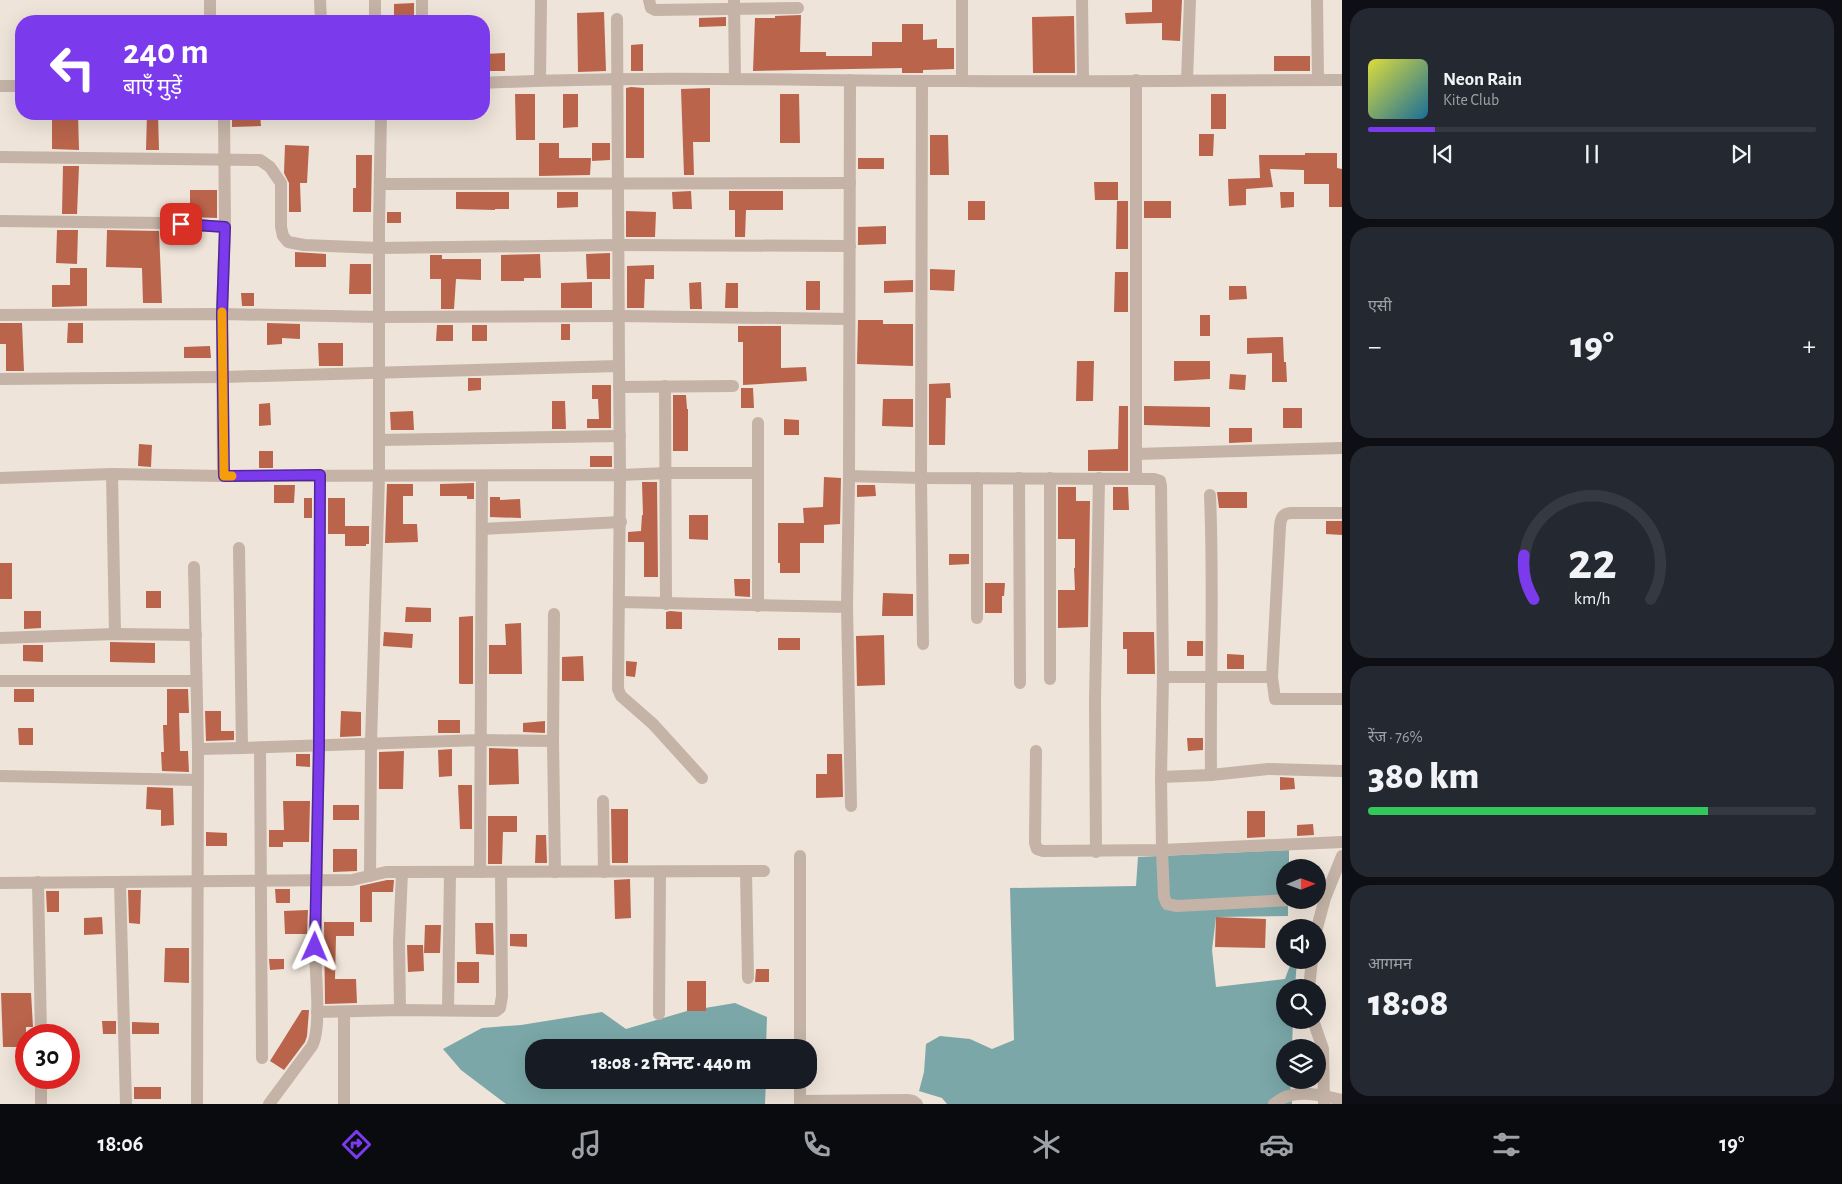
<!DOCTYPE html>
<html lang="hi">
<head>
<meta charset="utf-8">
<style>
  body { margin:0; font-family:"Alegreya Sans","Noto Sans Devanagari",sans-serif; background:#242831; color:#f1f3f6; height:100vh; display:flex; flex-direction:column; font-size:19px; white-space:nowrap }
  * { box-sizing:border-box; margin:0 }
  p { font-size:16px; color:#9ea1a6 }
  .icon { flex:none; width:28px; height:28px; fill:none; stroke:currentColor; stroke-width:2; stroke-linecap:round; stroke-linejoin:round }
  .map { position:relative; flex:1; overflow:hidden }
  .drawer { display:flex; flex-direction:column; gap:8px; padding:8px; background:#0d0f14; width:500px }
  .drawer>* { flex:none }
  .top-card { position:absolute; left:15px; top:15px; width:475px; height:105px; border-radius:20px; box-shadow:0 5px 20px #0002; background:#7c3aed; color:#fff; overflow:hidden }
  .needle { width:32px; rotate:89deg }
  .buttons { position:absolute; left:1276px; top:859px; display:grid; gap:10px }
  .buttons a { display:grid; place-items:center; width:50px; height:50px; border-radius:50%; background:#171b24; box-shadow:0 5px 20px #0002; font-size:25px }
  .speed { position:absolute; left:15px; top:1024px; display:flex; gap:10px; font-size:25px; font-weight:700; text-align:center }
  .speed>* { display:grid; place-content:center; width:65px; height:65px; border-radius:50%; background:#171b24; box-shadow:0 5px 20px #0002; line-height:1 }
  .speed .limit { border:8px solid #d22; background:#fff; color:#111 }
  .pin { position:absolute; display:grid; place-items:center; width:42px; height:42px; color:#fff; margin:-21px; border-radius:10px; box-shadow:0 2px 8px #0006 }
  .me { position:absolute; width:55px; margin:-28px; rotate:1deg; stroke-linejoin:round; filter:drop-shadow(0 0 4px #0008) }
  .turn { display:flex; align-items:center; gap:18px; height:105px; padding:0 25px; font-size:22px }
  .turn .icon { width:65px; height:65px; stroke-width:2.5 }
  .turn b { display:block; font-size:35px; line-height:42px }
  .big { font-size:38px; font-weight:800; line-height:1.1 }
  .drawer .card { flex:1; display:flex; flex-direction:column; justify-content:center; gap:8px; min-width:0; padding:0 18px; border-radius:20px; background:#242831 }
  .drawer .dial { align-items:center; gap:0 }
  .dial svg { height:130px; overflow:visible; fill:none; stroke:#363941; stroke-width:7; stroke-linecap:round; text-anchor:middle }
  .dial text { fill:#f1f3f6; stroke:none }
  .song { display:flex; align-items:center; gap:15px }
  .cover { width:60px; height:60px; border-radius:8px; background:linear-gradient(135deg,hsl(60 70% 55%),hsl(200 70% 35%)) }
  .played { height:5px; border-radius:2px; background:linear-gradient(90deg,#7c3aed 15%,#363941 15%) }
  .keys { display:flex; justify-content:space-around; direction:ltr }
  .heat { display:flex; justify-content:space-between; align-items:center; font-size:28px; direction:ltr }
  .charge { height:8px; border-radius:4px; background:linear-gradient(90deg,#34c759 76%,#363941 0) }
  .trip { position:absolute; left:525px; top:1039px; width:292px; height:50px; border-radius:20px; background:#171b24; box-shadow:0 5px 20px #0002; font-weight:800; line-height:50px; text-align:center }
  .tab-bar { display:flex; height:80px; justify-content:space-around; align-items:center; background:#090b0e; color:#9ea1a6 }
  .tab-bar .icon { width:35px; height:35px }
  .tab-bar .on { color:#7c3aed }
  .tab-bar b { font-size:22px; color:#f1f3f6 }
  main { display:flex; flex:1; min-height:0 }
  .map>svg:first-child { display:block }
  .water { fill:#7ba7a8 }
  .building { fill:#b9644b }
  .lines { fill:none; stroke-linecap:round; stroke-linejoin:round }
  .minor { stroke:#c4b3a6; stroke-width:12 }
  .tertiary { stroke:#c4b3a6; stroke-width:12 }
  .route-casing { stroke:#51269a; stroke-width:12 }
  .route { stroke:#7c3aed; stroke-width:9 }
  .slow { stroke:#f59e0b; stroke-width:9 }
</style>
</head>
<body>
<main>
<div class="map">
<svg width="1342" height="1104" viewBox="0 0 1342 1104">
  <rect width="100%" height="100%" fill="#eee4d9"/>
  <g class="water">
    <path d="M1289 850V867L1285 868V900H1288V916L1216 917 1212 950 1216 987 1285 979 1292 960H1297L1295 987 1285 988V1020H1293L1292 1047 1285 1048V1080H1290L1292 1104H947L942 1098 919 1091 924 1072 926 1044 940 1036 970 1039 992 1049 1014 1040 1010 888 1136 886 1138 857Z"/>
    <path d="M735 1003 767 1017 766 1047 534 1048V1080H766L765 1104H506L461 1070 443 1049 482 1028 521 1025 602 1012 626 1029 687 1011Z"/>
  </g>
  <g class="building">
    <path d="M1152 0H1182L1180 41 1162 40V23L1126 24 1125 13 1152 12Z"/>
    <path d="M414 3V15H394V4Z"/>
    <path d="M604 12 606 71 578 72 577 13Z"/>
    <path d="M801 15 800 52H826V56H872V42H902V24H923V40L937 39V48H954V69L923 70V73H902V68L753 71 755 18H775V16Z"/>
    <path d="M1074 16 1075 73H1033L1032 17Z"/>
    <path d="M726 17V26L699 27V18Z"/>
    <path d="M643 44V71H631V45Z"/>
    <path d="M505 53V71H484V54Z"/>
    <rect x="1274" y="56" width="36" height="15"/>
    <path d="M631 87 644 88V158H626V88Z"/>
    <path d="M710 88V142H693L694 175H684L681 89Z"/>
    <path d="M515 94H535V140H516Z"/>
    <path d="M563 94H578V127L563 128Z"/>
    <path d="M780 94H799L800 143H780Z"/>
    <rect x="1211" y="94" width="15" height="35"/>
    <path d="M52 114H78L79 150 52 149Z"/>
    <path d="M147 114H158L159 150H146Z"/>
    <path d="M232 114H260L261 126 232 127Z"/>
    <path d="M1199 134H1214L1213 156H1199Z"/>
    <path d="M930 135H948L949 175H930Z"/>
    <path d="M539 143H559V158H591L590 175 539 176Z"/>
    <path d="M592 143H610V160L592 161Z"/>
    <path d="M285 145 309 146 307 183H300L301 212H289V183L284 173Z"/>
    <path d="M1305 153H1337V168L1342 169V207H1329V184H1304V170L1270 169 1273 187 1246 189V205L1229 206 1228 179 1260 178 1259 155H1305Z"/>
    <path d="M356 155H372L371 212H353V188H356Z"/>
    <rect x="858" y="158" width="26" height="11"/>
    <path d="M63 166H79L77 214H62Z"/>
    <path d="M1094 182H1118V200H1095Z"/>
    <path d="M190 190H217V218L190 217Z"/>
    <path d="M691 191 692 209H673L672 192Z"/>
    <path d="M729 191H783V210H746L745 237H735V210H729Z"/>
    <path d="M456 192H509V209H495V210L456 209Z"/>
    <path d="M557 192H578V207L557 208Z"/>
    <path d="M1280 192H1294V207L1281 208Z"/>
    <rect x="968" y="201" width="17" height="19"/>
    <path d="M1117 201H1128V249H1116Z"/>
    <rect x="1144" y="201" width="27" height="17"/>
    <path d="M626 211 656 212 655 237H626Z"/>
    <rect x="387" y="212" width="14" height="11"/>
    <path d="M886 226V244L858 245V227Z"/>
    <path d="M57 230H78L77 264 56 263Z"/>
    <path d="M107 230 159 231 162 303H143L142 268 106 267Z"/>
    <path d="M295 252 326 254V267H295Z"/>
    <path d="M610 253V279H587L586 254Z"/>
    <path d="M540 254 541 278H524V281H501V255Z"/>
    <path d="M430 255H442V259H481V280L456 279 454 309H441V279H430Z"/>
    <path d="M350 264H371V294H349Z"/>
    <path d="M654 265V279H645L644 308H627V266Z"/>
    <path d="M70 268H87V306L52 307V285H70Z"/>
    <path d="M930 269 955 270 954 291 930 290Z"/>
    <path d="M1115 272H1128V312H1114Z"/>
    <path d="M913 280V292L884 293V281Z"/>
    <rect x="806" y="281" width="14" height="29"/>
    <path d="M592 282V308H561V283Z"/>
    <path d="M701 282 702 309H690L689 283Z"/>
    <path d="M726 283H738V308H725Z"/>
    <path d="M1229 286H1246L1247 299 1229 300Z"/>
    <path d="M241 293H254V306H242Z"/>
    <rect x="1200" y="315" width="10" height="21"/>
    <path d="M858 320H883V324H913V366L857 364Z"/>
    <path d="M0 323H22L24 371H6V344H0Z"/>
    <path d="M68 323H83V343H67Z"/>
    <path d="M267 323 300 324V339L282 338V344L267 345Z"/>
    <rect x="561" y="324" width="9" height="16"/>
    <path d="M437 325H453V341H436Z"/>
    <rect x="472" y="325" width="15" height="16"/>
    <path d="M738 326H781V368L806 367 807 381 743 385V342H738Z"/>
    <path d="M1283 337 1284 362H1286L1287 382H1272V353L1247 354V338Z"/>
    <path d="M318 343H343V366H319Z"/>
    <path d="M210 346 211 358H184V347Z"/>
    <path d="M1077 361H1094L1093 401H1076Z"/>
    <path d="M1174 361H1210V379L1174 381Z"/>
    <path d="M1230 374 1246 375 1245 390 1229 389Z"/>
    <path d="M468 378H481V390L468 391Z"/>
    <path d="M950 383 951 398H946L945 445H929V384Z"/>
    <path d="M592 385H611V428H587V419H599L598 399H592Z"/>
    <path d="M741 388H753L754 408H741Z"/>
    <path d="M673 395H686L687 409H688V451H673Z"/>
    <path d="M883 399H913V427L882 426Z"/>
    <path d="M552 401H565L566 429H552Z"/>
    <path d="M270 403 271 425 259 426V404Z"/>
    <path d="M1119 406H1128V471H1088V450L1118 449Z"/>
    <path d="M1144 406 1210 407V427L1144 425Z"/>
    <rect x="1283" y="408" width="19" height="20"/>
    <path d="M413 411 414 430H391L390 412Z"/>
    <path d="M784 419 799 420V435H784Z"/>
    <path d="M1229 428H1252V442L1229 443Z"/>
    <path d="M139 444 152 445 151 467 138 466Z"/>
    <rect x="259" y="451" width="14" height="17"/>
    <rect x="590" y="456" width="22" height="11"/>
    <path d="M824 477 841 478 840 524 824 525V543H800V573H780V563H778V523H804L803 508 823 507Z"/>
    <path d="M642 482H657L658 577H644V542H628V532L641 531 642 515H643Z"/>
    <path d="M474 483V499H467V496H440V484Z"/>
    <path d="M387 484H413V496H403V524H417L418 542 385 543Z"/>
    <path d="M274 485H295L294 503H274Z"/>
    <path d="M857 485H875L876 496 857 497Z"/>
    <path d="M1058 487H1076V501H1090L1088 627 1058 628V590H1075L1074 568H1075V539H1058Z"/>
    <path d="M1113 487H1128L1129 510H1113Z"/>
    <path d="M1217 492H1247V508H1219Z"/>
    <path d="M490 497H500V500L520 499 521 518 490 517Z"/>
    <rect x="304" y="498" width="8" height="20"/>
    <path d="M328 498H345V526H369V544H366V546H345V534H328Z"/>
    <path d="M689 515H708V540L689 539Z"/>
    <path d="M1326 521H1342V535L1326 534Z"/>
    <path d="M949 554H969V564L949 565Z"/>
    <rect x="0" y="563" width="12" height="36"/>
    <path d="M734 579H750V597L735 596Z"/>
    <path d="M985 583H1005L1004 596H1002V613H985Z"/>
    <rect x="146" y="591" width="15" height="17"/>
    <path d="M883 593 913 594V616H882Z"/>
    <path d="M406 607 431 608V622H405Z"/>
    <path d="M24 611H41V628L24 629Z"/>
    <path d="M670 611 682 612V629H666V612Z"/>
    <path d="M473 616V684H460L459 683V617Z"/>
    <path d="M521 623 522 674H489V645H506L505 624Z"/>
    <path d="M384 632 413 634 412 648 383 646Z"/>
    <path d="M1123 632H1154L1155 674H1127V649H1123Z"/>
    <path d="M884 635 885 685 857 686 856 636Z"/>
    <rect x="778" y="638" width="22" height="12"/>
    <rect x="1187" y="641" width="16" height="15"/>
    <path d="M110 642 155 643V663L110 662Z"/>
    <path d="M23 645H43V662L23 661Z"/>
    <path d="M1227 654 1244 655V669H1227Z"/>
    <path d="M583 656 584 681H562V657Z"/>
    <path d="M626 661 637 662 635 677 626 676Z"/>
    <rect x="14" y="689" width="20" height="13"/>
    <path d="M167 689H188L189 713H179L180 751H188L189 772 162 771 161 752H164L163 725H167Z"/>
    <path d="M205 711H221V731H234V740L206 741Z"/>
    <path d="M341 711 361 712V736L340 737Z"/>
    <rect x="438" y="720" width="22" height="13"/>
    <path d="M545 721V733L523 732V723Z"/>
    <path d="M18 728H33V745H19Z"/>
    <path d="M1187 738H1203V750L1188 751Z"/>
    <path d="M489 748 518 749 519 784 489 785Z"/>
    <path d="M452 749V776L439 777 438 750Z"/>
    <path d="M404 751 403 789H379V752Z"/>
    <path d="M296 754H310V767L296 766Z"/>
    <path d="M827 754H842L843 797 816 798V774H827Z"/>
    <path d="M1280 777 1294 778 1295 789 1280 790Z"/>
    <path d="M458 785H472V829H460Z"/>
    <path d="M147 787 173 788 174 825 161 826V810L146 809Z"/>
    <path d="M283 801H310L309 842H283V847H269V830H284Z"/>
    <rect x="333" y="805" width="26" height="15"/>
    <path d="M611 809H628V863H612Z"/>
    <path d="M1247 811H1265V837L1247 838Z"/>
    <path d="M488 816H517V832H503L502 864H488Z"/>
    <path d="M1313 824 1314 835 1297 836V825Z"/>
    <path d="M206 832 227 833V846H206Z"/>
    <path d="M536 835H546L547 863H535Z"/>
    <path d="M333 849H357V871L333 872Z"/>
    <path d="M630 879 631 918 615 919 614 880Z"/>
    <path d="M387 880H394L393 892H372V922H360V886Z"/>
    <path d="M275 889H290V903H276Z"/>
    <path d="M128 890H141L140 924 129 923Z"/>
    <path d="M46 891H59V912H47Z"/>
    <path d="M308 910 307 934H285L284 911Z"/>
    <path d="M102 917 103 934 84 935V918Z"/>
    <path d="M1216 917 1266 919 1265 948 1215 947Z"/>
    <path d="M324 922H354V936H336L335 979H356L357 1003 325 1004Z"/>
    <path d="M475 923H493L494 955 476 954Z"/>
    <path d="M425 925H441L440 953H424Z"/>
    <path d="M510 934H527V947L510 946Z"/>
    <path d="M407 945H423L424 971 408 972Z"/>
    <path d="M165 948H189V983L164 982Z"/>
    <path d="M269 959H284V969L270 970Z"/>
    <rect x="457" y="962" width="22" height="21"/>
    <path d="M756 969H769V982H755Z"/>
    <rect x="687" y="981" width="19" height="30"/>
    <path d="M1 993H31L33 1027H26V1047H3Z"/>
    <path d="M302 1010H309L307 1036 305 1042 284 1070 270 1061Z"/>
    <path d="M102 1021H116V1034H103Z"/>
    <path d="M132 1022 159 1023V1034H132Z"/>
    <rect x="134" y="1087" width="27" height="12"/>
  </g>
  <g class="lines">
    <g class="minor">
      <path d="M320 0 321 21"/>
      <path d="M422 0V21"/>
      <path d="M649 0 651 8 655 10 798 8"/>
      <path d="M962 0V81"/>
      <path d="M1082 0 1083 80"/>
      <path d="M1317 0 1318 80"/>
      <path d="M734 1 735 79"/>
      <path d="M617 19 619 366"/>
      <path d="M210 21V0"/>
      <path d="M375 21V0"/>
      <path d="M540 80 541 0"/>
      <path d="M1187 80 1190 0"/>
      <path d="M922 81 921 478 923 644"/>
      <path d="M0 157 260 160 270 167 281 183V227L283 236 288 242 304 245 379 248 619 245 850 246"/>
      <path d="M380 184 850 183"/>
      <path d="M0 221 164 223 225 227"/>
      <path d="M0 315 222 314 379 317 620 316 849 319"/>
      <path d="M0 379 223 377 619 366 620 475 667 473H757"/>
      <path d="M665 386 666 604"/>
      <path d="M619 387 733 386"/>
      <path d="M758 423V606"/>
      <path d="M379 440 620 436"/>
      <path d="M1136 454 1342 448"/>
      <path d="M112 474 115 634"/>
      <path d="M223 476 222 314 225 227 224 114"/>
      <path d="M849 476 850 80"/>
      <path d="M0 478 112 474 223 476 620 475 618 689 621 696 653 724 702 778"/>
      <path d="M1019 478 1020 683"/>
      <path d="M1050 478V679"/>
      <path d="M1136 478V80"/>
      <path d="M1210 495C1214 589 1210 682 1211 775"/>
      <path d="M482 529 621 522"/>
      <path d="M239 548 242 748 481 740 553 741"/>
      <path d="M194 567 198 749 197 1104"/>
      <path d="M620 602 847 607"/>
      <path d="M554 614 553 741 555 872"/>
      <path d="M977 618V478"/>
      <path d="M0 638 115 634 196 635"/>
      <path d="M1163 677H1272L1275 699H1342"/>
      <path d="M1272 677 1280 526C1281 517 1283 513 1292 513H1342"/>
      <path d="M0 681H195"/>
      <path d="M260 748 262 1058"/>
      <path d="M198 749 242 748"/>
      <path d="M1036 751 1035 843 1037 849 1043 851 1162 850 1342 842"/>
      <path d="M0 776 197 780"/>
      <path d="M1161 777 1211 775 1268 769 1342 771"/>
      <path d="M603 801 604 872"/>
      <path d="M851 806 847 607 849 476 921 478 1154 479 1160 481 1161 486 1163 677 1161 777 1162 850 1164 897 1167 904 1177 906 1291 900"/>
      <path d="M1096 852 1095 702 1099 478"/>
      <path d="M746 871 748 978"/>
      <path d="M480 872 482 476"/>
      <path d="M370 876 371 743 379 475V226L381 114"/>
      <path d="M38 882 41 1035"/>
      <path d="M120 882 126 1104"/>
      <path d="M0 883 352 880 386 872 764 871"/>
      <path d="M1317 928 1325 898 1342 856"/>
      <path d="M1309 988 1312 960"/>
      <path d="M400 1010 399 942 402 872"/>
      <path d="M448 1010 450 872"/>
      <path d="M317 1012 400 1010 489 1011H496L500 1008 502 996 501 872"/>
      <path d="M344 1012V1104"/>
      <path d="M659 1014 660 872"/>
      <path d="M1313 1020 1323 1049 1324 1104"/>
      <path d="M800 1048V856"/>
      <path d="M41 1078V1104"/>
      <path d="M800 1101 907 1100 913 1101 917 1104"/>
      <path d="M269 1104 312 1046C322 1028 315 971 315 948 319 790 320 632 320 475"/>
      <path d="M800 1104V1080"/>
      <path d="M1274 1104C1293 1087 1320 1095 1342 1100"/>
    </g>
    <g class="tertiary">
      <path d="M484 83C643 75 803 81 962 81 1089 82 1215 80 1342 80"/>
      <path d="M0 86H21"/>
    </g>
  </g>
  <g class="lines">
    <defs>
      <path id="route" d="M181 224 225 227 222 314 224 476 320 475 319 746 315 947"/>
    </defs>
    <use href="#route" class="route-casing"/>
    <use href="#route" class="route"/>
    <path class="slow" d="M222 312 224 476H232"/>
  </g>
</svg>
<div class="buttons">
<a><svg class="needle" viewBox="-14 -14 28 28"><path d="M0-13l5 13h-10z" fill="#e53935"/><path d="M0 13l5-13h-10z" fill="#9ea1a6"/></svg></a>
<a><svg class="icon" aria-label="sound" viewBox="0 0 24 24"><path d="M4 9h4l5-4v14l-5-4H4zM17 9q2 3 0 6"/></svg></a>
<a><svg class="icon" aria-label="search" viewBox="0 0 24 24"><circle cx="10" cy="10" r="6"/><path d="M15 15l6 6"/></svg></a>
<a><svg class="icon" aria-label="layers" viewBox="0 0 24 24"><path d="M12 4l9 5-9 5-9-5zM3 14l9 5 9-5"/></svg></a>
</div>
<div class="speed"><div class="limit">30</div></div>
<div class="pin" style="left:181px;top:224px;background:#d93025"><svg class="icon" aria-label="arrive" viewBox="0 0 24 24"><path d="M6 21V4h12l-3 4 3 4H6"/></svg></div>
<svg class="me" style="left:315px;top:947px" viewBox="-20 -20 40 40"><path d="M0-17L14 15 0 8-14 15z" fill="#7c3aed" stroke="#fff" stroke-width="4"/></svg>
<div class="trip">18:08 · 2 मिनट · 440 m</div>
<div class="top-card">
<div class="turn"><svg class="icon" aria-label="left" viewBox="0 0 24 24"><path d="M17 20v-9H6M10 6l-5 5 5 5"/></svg><div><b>240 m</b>बाएँ मुड़ें</div></div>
</div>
</div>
<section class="drawer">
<div class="card">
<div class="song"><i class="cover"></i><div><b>Neon Rain</b><p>Kite Club</p></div></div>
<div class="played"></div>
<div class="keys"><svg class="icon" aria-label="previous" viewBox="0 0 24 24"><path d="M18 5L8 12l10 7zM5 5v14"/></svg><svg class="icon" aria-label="pause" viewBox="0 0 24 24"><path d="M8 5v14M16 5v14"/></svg><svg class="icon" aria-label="next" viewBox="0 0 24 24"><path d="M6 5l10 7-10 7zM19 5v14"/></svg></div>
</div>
<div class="card"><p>एसी</p>
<div class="heat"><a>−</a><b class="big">19°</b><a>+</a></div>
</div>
<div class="card dial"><svg viewBox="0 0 100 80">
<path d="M14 69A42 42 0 1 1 86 69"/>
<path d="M14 69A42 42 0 0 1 8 42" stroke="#7c3aed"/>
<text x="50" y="56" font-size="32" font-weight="700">22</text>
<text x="50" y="72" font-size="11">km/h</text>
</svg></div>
<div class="card"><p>रेंज · 76%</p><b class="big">380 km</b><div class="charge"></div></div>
<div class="card"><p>आगमन</p><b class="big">18:08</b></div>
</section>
</main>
<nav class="tab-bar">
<b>18:06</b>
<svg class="icon on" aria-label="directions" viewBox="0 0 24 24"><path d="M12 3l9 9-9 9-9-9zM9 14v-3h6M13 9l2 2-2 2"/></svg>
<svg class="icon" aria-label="music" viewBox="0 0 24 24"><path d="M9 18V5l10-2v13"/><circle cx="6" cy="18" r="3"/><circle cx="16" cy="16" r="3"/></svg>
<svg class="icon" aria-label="phone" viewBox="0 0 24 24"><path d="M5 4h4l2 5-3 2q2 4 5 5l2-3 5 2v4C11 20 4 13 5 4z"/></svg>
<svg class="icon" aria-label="climate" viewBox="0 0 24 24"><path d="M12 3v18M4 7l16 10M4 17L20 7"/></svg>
<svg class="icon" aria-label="car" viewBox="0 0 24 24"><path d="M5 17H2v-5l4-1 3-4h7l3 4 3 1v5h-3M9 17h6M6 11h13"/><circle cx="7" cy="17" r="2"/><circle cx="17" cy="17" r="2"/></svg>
<svg class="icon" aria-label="filters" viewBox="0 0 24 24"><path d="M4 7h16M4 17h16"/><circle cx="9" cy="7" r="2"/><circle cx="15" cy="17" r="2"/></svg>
<b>19°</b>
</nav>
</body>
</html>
